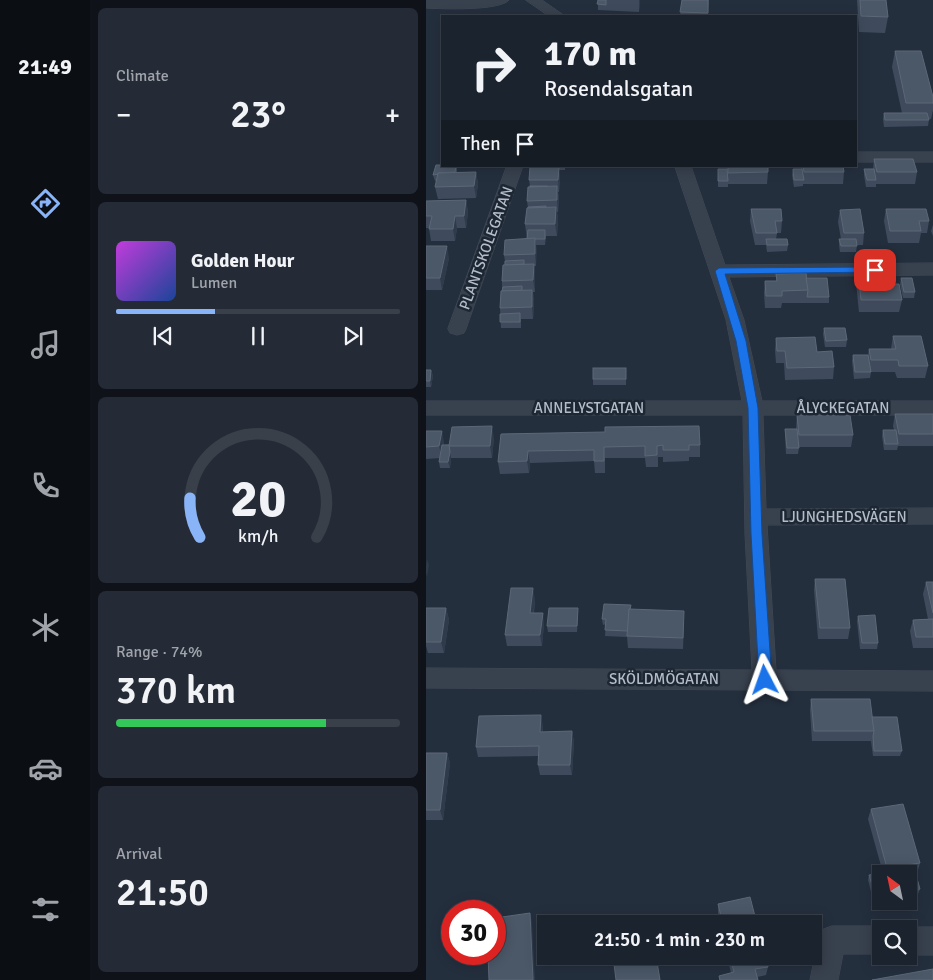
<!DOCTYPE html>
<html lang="en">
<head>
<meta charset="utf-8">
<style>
  body { margin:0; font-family:Signika,sans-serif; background:#242b36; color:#f1f3f6; height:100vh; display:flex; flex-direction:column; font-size:19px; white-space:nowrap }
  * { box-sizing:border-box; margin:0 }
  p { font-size:16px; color:#a0a4aa }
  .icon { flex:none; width:28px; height:28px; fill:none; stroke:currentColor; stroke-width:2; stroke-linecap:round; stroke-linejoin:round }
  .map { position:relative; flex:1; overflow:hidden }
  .panel { display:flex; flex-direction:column; gap:8px; padding:8px; background:#0f1319; width:336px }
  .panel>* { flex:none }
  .banner { position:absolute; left:15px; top:15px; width:416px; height:152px; border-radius:0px; box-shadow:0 2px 12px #0003,0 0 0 1px #39404a; background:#1b232e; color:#f1f3f6; overflow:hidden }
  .needle { width:32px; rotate:327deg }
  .buttons { position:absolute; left:446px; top:865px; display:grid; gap:10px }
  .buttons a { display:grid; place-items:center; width:45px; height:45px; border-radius:0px; background:#1b232e; box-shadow:0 2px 12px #0003,0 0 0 1px #39404a; font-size:25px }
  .speed { position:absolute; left:15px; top:900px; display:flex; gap:10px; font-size:25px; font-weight:700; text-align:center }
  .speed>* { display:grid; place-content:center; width:65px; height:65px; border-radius:50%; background:#1b232e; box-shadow:0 2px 12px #0003,0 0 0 1px #39404a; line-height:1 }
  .speed .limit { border:8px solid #d22; background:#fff; color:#111 }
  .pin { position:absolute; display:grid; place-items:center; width:42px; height:42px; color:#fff; margin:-21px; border-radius:10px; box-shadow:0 2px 8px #0006 }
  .me { position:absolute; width:55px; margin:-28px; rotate:356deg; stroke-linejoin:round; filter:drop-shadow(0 0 4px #0008) }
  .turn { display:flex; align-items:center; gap:18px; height:105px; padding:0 20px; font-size:22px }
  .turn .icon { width:65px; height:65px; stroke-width:2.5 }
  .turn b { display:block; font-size:35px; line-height:42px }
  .then { display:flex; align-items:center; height:48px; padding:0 20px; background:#0003; gap:10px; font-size:19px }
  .big { font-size:38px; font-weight:600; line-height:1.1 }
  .panel .widget { flex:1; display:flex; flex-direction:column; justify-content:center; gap:8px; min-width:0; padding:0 18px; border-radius:8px; background:#242b36 }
  .panel .dial { align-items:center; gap:0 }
  .dial svg { height:130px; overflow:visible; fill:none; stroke:#39404a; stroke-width:7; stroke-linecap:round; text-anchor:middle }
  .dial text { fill:#f1f3f6; stroke:none }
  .song { display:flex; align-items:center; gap:15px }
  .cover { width:60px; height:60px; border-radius:8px; background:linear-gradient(135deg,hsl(290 70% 55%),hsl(220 70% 35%)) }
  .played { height:5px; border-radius:2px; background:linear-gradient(90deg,#8ab4f8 35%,#39404a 35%) }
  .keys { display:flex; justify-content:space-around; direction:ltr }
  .heat { display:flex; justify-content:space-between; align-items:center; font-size:28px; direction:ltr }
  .charge { height:8px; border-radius:4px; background:linear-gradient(90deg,#34c759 74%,#39404a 0) }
  .trip { position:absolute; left:111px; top:915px; width:285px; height:50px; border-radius:0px; background:#1b232e; box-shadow:0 2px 12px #0003,0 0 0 1px #39404a; font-weight:600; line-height:50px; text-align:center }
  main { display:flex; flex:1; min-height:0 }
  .menu { display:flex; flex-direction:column; width:90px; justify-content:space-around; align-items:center; background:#0b0e12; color:#a0a4aa }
  .menu .icon { width:35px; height:35px }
  .menu .selected { color:#8ab4f8 }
  .menu b { font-size:22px; color:#f1f3f6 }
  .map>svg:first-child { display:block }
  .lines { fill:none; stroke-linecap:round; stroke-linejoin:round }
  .minor-casing { stroke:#414a57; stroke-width:1 }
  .minor { fill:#38414e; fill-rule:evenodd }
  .wall { fill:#3f4b5c }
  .shaded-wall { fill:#2f3b4b }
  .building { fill:#4b5868; stroke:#5c6777 }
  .route { fill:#1a73e8; stroke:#114b97 }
  .labels { text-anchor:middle; stroke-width:5; stroke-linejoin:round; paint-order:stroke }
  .street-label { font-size:15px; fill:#b4bcc9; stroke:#1d2633 }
</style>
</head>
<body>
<main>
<nav class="menu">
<b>21:49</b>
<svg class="icon selected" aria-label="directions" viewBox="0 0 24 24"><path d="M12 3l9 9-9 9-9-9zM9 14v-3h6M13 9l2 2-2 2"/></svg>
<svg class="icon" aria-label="music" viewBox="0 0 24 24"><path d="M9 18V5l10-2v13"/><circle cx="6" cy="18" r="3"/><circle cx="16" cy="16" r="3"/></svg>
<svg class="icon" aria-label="phone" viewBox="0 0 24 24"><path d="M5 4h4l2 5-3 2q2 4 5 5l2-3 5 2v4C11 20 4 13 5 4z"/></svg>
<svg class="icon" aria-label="climate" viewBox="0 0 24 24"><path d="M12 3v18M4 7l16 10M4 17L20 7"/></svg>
<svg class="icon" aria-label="car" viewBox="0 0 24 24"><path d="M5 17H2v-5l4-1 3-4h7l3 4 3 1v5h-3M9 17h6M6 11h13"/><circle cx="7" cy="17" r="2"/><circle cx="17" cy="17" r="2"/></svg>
<svg class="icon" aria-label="filters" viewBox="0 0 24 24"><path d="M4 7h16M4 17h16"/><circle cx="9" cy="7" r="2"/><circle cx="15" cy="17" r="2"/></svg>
</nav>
<section class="panel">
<div class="widget"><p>Climate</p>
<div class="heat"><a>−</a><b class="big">23°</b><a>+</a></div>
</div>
<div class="widget">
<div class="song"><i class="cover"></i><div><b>Golden Hour</b><p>Lumen</p></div></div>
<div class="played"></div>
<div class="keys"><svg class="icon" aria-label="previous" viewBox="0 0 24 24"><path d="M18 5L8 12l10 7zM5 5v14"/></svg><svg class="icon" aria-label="pause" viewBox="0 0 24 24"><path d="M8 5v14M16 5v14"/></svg><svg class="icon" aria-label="next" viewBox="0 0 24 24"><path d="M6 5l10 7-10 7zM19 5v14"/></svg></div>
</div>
<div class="widget dial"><svg viewBox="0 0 100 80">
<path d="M14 69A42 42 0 1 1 86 69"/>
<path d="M14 69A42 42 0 0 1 8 45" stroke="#8ab4f8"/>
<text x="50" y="56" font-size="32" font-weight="700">20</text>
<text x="50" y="72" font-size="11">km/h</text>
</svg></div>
<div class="widget"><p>Range · 74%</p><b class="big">370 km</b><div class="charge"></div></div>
<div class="widget"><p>Arrival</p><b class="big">21:50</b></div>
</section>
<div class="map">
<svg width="507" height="980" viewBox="0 0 507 980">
  <rect width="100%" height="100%" fill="#242f3e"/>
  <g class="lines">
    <defs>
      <g id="minor">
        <path d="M0 0H83C74 11 15 9 0 8Z"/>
        <path d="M100 0H116L139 16H123Z"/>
        <rect x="430" y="152" width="77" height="10"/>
        <path d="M81 166H97L40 329 38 333 31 335 24 333 22 329Z"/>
        <path d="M249 166H265L299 265 507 263V275L303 277 318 320 336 401H507V415H337L340 509 507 508V524L341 525 350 670 507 671V691L0 688V668L326 670 319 534 317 415H0V401H316L300 320Z"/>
        <path d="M406 926H455L462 929H455V954H417L412 980H384L392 940 396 930Z"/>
        <path d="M482 927H507V955H482V929H477Z"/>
      </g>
    </defs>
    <use href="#minor" class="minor-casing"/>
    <use href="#minor" class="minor"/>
  </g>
  <g class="wall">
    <path d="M172 0H214L213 12 172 10Z"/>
    <path d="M256 0H283L282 16H254Z"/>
    <path d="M431 0H460L462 17 459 33 433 32Z"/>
    <path d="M469 51 507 97V110L505 119H503L502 126 458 127 457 119 458 113H476L466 67Z"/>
    <path d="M448 159 491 172 489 184H450V187H440L438 175V169H447Z"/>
    <path d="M16 166H31V172H50L52 184 50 198 12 199 9 187 11 181H9L7 175Z"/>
    <path d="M121 166H139V170H133L134 178 133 192H132L133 198 132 212H131L132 219 131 236H120L119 245H110V266H108L109 276V292H107L108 302 107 319H95V328H75L74 308 76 291V281L79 261 78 255 101 239 99 224 102 208 101 201 104 186 103 180Z"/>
    <path d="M301 166H342V172L341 184H302V187H292V169H301Z"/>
    <path d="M376 166H417L418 172 417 184H377V186L368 187 366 175 367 169H375Z"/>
    <path d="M40 200 42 212 40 228H31L29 241H5L3 228H0V201Z"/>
    <path d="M325 209 356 221 355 233H351L350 239 362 245 361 251 341 252 340 245H329L324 221Z"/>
    <path d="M460 209 503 221 501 233H495L493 243H462L458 221Z"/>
    <path d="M414 210 438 233 437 245H431L430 252H414L413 245V239H415L412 222Z"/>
    <path d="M507 225V236L505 231Z"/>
    <path d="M0 246 23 258 16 290H0Z"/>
    <path d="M432 271 454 284 476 300 473 312H433L430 283Z"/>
    <path d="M350 274 380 278 403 297V303H356L355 308H339L338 293 339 281H350Z"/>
    <path d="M475 278 489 292 488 298H477L474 284Z"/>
    <path d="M398 328 421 340 420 347H399L397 334Z"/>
    <path d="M467 336 502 366 499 378H471L469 372H445L444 378 428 379 426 361 427 355H442L443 349H465Z"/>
    <path d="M350 338 391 352 408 367 407 379 359 380 358 363H350L349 350Z"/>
    <path d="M0 370H5L7 376 5 387H0Z"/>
    <path d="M200 374V385H167V379Z"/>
    <path d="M469 414H507V446H472L471 450H458L456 436 457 430H468L467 426Z"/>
    <path d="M371 415 427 435 425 447H373L372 454H360L359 436V429H370Z"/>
    <path d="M0 431 18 442V445L68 438 66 458H25L24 468H14L13 462 14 458 0 459Z"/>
    <path d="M75 434 274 445V457H263V461L237 462V457H232V467H220L219 458H179V473H169L168 461 104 463 103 473 74 474 72 462Z"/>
    <path d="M389 579 424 628 422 639H392L388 590Z"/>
    <path d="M500 582H507V648H487L484 631 487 620 502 619 497 594Z"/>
    <path d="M109 600 108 613 118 624 116 646H81L79 635Z"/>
    <path d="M205 605V609L258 622 257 649 202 648 201 637 179 636 180 624 177 625 176 619Z"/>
    <path d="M0 608H20L23 620 18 653H2L0 646Z"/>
    <path d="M152 608V614L151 632H122L121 626Z"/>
    <path d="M432 616 452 643 451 649H434L431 621Z"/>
    <path d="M385 699 446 717 476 751 474 756H447L445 741H386L384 710Z"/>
    <path d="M117 726V732L146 731 148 742 146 775H114L112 765 113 756 52 757 50 747Z"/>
    <path d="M0 753H21L24 763 17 820H0Z"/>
    <path d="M445 809 494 863 491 873H490L494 889 492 894 482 895V874H455V899L447 900 442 880 443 875 457 873 442 819Z"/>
    <path d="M292 904 331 924H294L292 913Z"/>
    <path d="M301 956H339L342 967 340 975 331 977 332 980H293V976L305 973Z"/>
  </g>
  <g class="shaded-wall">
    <path d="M213 0H214V2L213 12Z"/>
    <path d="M133 167 134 178 133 192 132 180Z"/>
    <path d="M50 172 52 184 50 198 48 186Z"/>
    <path d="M131 186 133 198 132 212 131 200Z"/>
    <path d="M40 200 42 212 40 228 38 216Z"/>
    <path d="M130 207 132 219 131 236 129 224Z"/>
    <path d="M29 216 31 228 29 241 27 229Z"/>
    <path d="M109 238 111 250 110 266 109 254Z"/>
    <path d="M21 246 23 258 16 290 14 278Z"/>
    <path d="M108 264 109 276V292L107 280Z"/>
    <path d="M106 290 108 302 107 319 106 307Z"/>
    <path d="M5 370 7 376 5 387 4 381Z"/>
    <path d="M66 426 68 438 66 458 64 446Z"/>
    <path d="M16 431 18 442 16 458 13 446Z"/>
    <path d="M102 451 104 463 103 473 101 461Z"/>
    <path d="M24 452 25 458 24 468 22 462Z"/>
    <path d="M1 559 3 565 1 577 0 573V566Z"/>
    <path d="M107 588 109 600 106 624 104 613Z"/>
    <path d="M20 608 23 620 18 653 15 642Z"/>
    <path d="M117 613 118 624 116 646 114 635Z"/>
    <path d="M115 715 117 726 116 742 114 732Z"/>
    <path d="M146 731 148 742 146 775 144 765Z"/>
    <path d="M21 753 24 763 17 820 14 810Z"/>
    <path d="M104 913 106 922 109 980H107Z"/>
  </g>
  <g class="building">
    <path d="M172 0H180V5L171 4Z"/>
    <path d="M256 0H282V13L254 12Z"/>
    <path d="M434 0H460L462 17 435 16Z"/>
    <path d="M469 51H495L507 97V103H480Z"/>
    <path d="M458 113H501L503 120H459Z"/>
    <path d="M448 159H487L491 172H451Z"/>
    <path d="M10 165H16V166H30L29 172 12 173V174L7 175Z"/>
    <path d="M302 166H342V172L302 173Z"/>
    <path d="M377 166H417L418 172H378Z"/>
    <path d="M104 167H133L132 180H103Z"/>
    <path d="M292 169H301L302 181H292Z"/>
    <path d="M367 169H376L378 180H368Z"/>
    <path d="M438 169H448L450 180H441Z"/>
    <path d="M50 172 48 186 9 187 12 173Z"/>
    <rect x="104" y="186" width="17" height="1"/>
    <path d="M131 186V200L101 201 102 187Z"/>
    <path d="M40 200 38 216H29L27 229H3L6 216H0V201Z"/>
    <path d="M120 206V207L102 208V207Z"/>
    <path d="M130 207 129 224H99L101 208Z"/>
    <path d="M325 209H355L356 221H349L351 233H330Z"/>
    <path d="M434 209 438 233H418L414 210Z"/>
    <path d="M460 209H500L503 221H493L495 231H464Z"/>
    <path d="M102 230H119V239H101Z"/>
    <path d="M109 238V254L78 255 79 240Z"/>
    <path d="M340 239H361L362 245H341Z"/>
    <path d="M413 239H430L431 246H415Z"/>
    <path d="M0 246H21L14 278H0Z"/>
    <path d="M98 260V264L79 265V261Z"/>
    <path d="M108 264 107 280 76 281 77 265Z"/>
    <path d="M432 271 453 272 454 284H473L476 300H435Z"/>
    <path d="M380 273 382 290 356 291V296H340L339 281H351L350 274Z"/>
    <path d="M380 278H401L403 297H381L382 290Z"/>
    <path d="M475 278H486L489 292H478Z"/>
    <path d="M96 286V291H76L77 287Z"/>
    <path d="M106 290V307L74 308 75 291Z"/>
    <path d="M94 313V322H74V314Z"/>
    <path d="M398 328H419L421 340 400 341Z"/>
    <path d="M467 336H495L502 366H473L472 360H445L443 349H470Z"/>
    <path d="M389 337 391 352 406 351 408 367 361 368 359 351H351L350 338Z"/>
    <path d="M427 355H442L445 372H429Z"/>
    <rect x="167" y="368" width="33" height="11"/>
    <path d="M0 370H5L4 381H0Z"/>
    <path d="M469 414H507V434H473Z"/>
    <path d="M371 415H424L427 435H373Z"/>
    <path d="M66 426 64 446H23L26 427Z"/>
    <path d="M273 426 274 445H263V450H237V445L231 446V455L219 456V446L178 447V461H168V450L102 451 101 461 72 462 75 434 179 432V427Z"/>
    <path d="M359 429H371L373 448H361Z"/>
    <path d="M457 430H470L472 444H459Z"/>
    <path d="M0 431H16L13 446 0 447Z"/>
    <path d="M16 445H23L24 452 22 462H13Z"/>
    <path d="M389 579H419L424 628H394Z"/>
    <path d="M500 582H507V613Z"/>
    <path d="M85 588H107L104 613H117L114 635H79Z"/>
    <path d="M178 604 205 605 204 609H203L202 631 179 630 180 619H176Z"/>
    <path d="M0 608H20L15 642H0Z"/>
    <path d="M123 608H152L151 626H121Z"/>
    <path d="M203 609 258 611 257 638 201 636Z"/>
    <path d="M449 615 452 643H436L432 616Z"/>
    <path d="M507 619V637H490L487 620Z"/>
    <path d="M385 699H444L448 731H388Z"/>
    <path d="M115 715 114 732 146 731 144 765H112L113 746 50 747 53 716Z"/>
    <path d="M446 717H471L476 751H448L447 736 448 731Z"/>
    <path d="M0 753H21L14 810H0Z"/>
    <path d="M477 804 494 863 461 868 445 809Z"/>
    <path d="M488 868 494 889 482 891V874H455V895H449L443 875Z"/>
    <path d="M324 897 331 924H297L292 904Z"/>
    <path d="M104 913 107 980H63L62 954H69V918Z"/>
    <path d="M187 956H230L234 980H190Z"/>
    <path d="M304 956H339L342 967 329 969 332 980H294L293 976 308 972Z"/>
    <path d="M507 969V980H446Z"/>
  </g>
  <path class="route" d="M449 267 453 270 452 272 299 274 320 341 332 408 336 534 346 680 344 683 339 685 335 683 333 680 325 534 322 408 310 341 289 271 293 268Z"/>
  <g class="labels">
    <g class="street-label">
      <text transform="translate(60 248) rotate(-70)" y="5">PLANTSKOLEGATAN</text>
      <text x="163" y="413">ANNELYSTGATAN</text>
      <text x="417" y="413">ÅLYCKEGATAN</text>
      <text x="418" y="522">LJUNGHEDSVÄGEN</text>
      <text x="238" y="684">SKÖLDMÖGATAN</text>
    </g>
  </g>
</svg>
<div class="buttons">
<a><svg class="needle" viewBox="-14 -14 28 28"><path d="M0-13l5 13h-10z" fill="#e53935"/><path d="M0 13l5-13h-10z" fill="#a0a4aa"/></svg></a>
<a><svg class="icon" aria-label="search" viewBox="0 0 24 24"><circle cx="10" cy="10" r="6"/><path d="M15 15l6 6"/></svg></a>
</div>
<div class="speed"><div class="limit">30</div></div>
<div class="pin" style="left:449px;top:270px;background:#d93025"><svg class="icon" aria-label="arrive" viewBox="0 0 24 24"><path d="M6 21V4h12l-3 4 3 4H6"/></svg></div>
<svg class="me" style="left:339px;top:680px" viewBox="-20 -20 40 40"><path d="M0-17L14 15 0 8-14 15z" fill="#1a73e8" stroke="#fff" stroke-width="4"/></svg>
<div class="trip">21:50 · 1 min · 230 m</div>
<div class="banner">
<div class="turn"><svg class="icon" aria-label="right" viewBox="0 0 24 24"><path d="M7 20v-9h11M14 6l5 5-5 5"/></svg><div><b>170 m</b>Rosendalsgatan</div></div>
<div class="then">Then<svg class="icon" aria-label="arrive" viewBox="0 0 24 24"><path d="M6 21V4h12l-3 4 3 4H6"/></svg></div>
</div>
</div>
</main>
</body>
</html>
